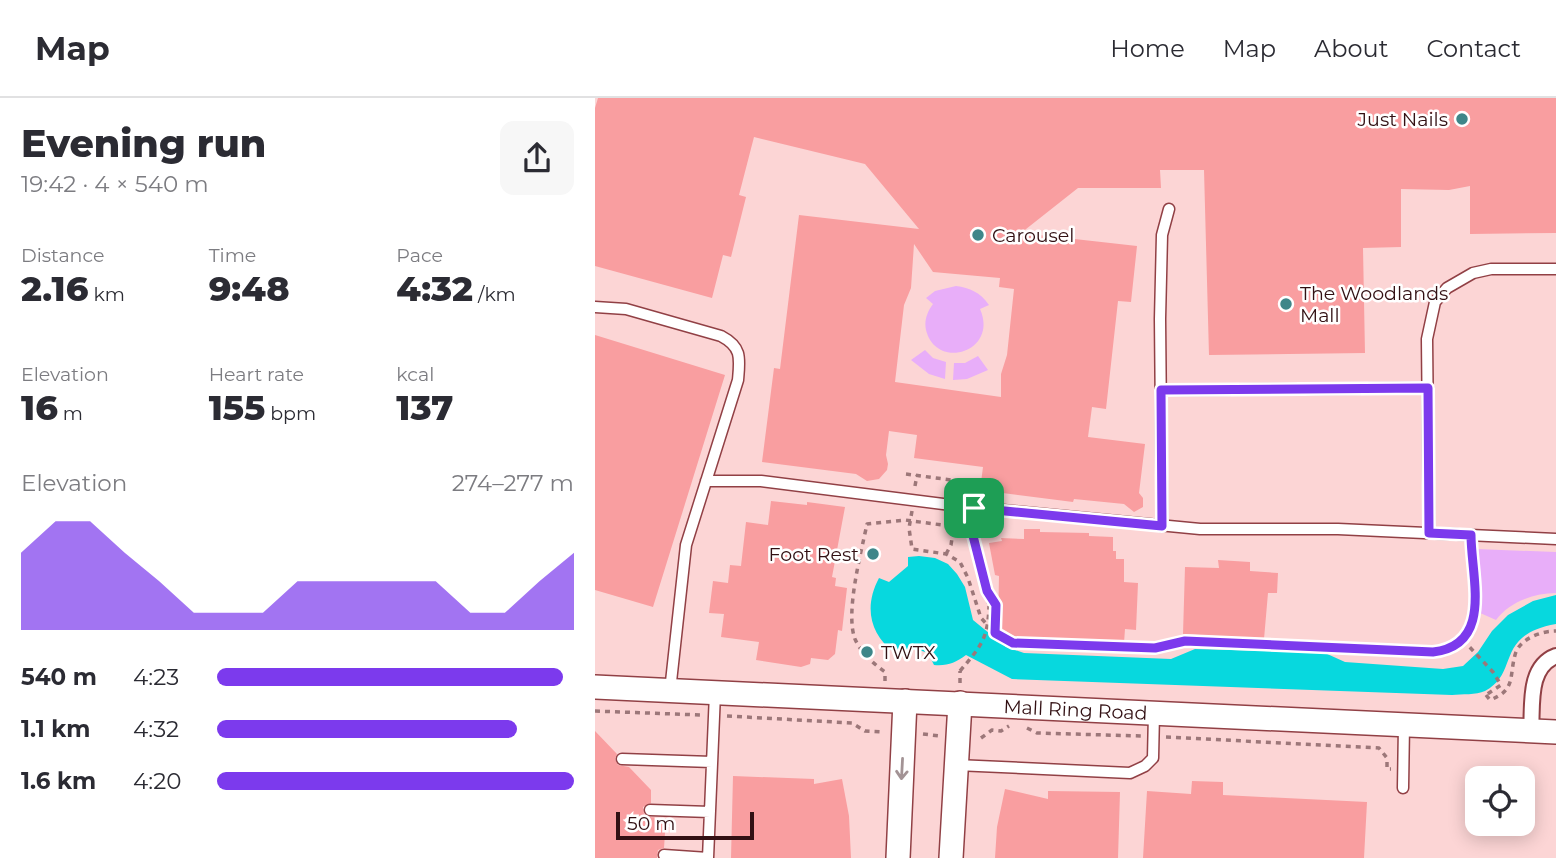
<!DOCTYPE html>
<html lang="en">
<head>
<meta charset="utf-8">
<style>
	:root { --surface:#fff; --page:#f7f7f7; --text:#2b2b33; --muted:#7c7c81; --line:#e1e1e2; --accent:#7c3aed }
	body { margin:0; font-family:Montserrat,sans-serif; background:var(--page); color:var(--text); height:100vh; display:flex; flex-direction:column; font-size:26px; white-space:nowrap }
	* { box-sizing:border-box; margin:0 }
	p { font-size:23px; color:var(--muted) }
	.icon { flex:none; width:38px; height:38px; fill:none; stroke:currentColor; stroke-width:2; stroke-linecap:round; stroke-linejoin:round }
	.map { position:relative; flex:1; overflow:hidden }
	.details { display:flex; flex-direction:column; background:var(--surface); width:595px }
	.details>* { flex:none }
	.tools { position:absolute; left:870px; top:668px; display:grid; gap:14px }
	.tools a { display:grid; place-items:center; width:70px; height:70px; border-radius:14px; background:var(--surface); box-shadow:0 4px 18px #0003; font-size:35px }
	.scale { position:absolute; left:21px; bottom:18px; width:138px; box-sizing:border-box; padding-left:7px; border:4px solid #321013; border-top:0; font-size:19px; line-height:24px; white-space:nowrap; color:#321013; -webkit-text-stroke:5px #fff; paint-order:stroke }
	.pin { position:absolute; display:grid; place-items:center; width:60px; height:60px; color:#fff; margin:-30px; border-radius:14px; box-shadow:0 4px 10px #0006 }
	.round { display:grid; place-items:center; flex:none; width:74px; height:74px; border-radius:14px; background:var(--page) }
	.summary { display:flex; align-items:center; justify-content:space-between; height:119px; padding:0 21px }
	h1 { font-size:38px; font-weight:800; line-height:52px }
	.stats { display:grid; grid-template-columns:repeat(3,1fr); gap:10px; height:119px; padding:7px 21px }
	.stats div { display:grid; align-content:center }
	.stats b { font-size:35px; font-weight:800 }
	.stats small { font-size:19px; font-weight:400 }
	.stats p { font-size:19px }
	.chart { height:196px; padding:14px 21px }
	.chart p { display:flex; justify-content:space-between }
	.chart svg { width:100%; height:126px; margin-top:7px; fill:var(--accent); opacity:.7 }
	ul { padding:0 21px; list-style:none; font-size:23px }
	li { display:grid; grid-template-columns:112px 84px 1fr; align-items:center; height:52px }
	li i { height:18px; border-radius:9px; background:var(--accent) }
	header { display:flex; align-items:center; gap:42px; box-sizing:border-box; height:98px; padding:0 35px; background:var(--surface); border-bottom:2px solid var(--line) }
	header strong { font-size:33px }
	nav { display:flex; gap:38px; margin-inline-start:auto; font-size:24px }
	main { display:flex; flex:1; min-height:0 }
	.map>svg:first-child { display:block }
</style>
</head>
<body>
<header>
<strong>Map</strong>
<nav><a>Home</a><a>Map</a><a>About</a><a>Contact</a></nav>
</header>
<main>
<section class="details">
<div class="summary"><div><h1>Evening run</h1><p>19:42 · 4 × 540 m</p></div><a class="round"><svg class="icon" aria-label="share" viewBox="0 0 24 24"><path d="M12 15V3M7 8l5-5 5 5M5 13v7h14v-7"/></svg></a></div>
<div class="stats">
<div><p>Distance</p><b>2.16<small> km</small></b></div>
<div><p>Time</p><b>9:48</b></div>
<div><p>Pace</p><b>4:32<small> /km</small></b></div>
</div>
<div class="stats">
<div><p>Elevation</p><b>16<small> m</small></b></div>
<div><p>Heart rate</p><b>155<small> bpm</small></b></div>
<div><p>kcal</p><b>137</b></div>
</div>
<div class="chart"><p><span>Elevation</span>274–277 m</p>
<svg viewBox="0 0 160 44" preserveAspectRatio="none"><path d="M0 44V17L10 6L20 6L30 17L40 27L50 38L60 38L70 38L80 27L90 27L100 27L110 27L120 27L130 38L140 38L150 27L160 17V44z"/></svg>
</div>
<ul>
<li><b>540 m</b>4:23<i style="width:97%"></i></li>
<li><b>1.1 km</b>4:32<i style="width:84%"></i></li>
<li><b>1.6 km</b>4:20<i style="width:100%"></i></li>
</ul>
</section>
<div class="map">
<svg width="961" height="760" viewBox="0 0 961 760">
	<rect width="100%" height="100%" fill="#fcd5d5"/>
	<!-- green -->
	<path fill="#e8aef9" d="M 361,188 C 375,190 385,194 394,207 L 385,211 C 404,254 341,273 331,232 C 329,223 332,214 338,206 L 331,200 L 340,193 Z
		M 330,252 L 338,260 L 351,264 L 350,281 L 334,276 L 316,262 Z
		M 383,258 L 393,272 L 372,281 L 358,282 L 359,265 L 370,265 Z
		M 881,451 L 961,454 L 961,495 C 939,495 914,504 901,522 L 883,514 Z"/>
	<!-- water -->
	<path fill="#07d8de" d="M 324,458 L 340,460 L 353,466 L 362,476 L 370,489 L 378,522 L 411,549 L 429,555 L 576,561 L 600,551 L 730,555 L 750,564 L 848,571 L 868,568 L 883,554 L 897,533 L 913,517 L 938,503 L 961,497 L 961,526 C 899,537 925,575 890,593 C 881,597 867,596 857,597 L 417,581 L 371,557 C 360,565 353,568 339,567 L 333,555 L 321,551 L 300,555 C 274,536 269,508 284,480 L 294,484 L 313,468 L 313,459 Z"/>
	<!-- building -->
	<path fill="#f99ea0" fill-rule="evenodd" d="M 3,0 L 961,0 L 961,135 L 875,136 L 875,88 L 854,92 L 806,91 L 806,149 L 768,150 L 770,255 L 614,257 L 609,72 L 565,72 L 566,90 L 483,90 L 426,135 L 542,148 L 536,204 L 523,203 L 511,311 L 497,309 L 493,339 L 550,346 L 544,395 L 548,400 L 548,409 L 539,414 L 529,406 L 479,401 L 478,404 L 385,392 L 388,369 L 319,360 L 322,337 L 294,333 L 291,357 L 293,366 L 292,372 L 284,381 L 272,383 L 261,376 L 167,364 L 179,270 L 185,271 L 204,117 L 324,131 L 270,66 L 159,39 L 144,97 L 151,99 L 136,159 L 128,157 L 117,200 L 0,168 L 0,10 ZM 319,146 L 338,174 L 405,180 L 404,189 L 419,191 L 412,257 L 406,276 L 406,299 L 300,284 L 309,207 L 316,190 Z
		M 0,237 L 130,277 L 58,509 L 0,492 Z
		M 176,403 L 212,407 L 212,404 L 250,409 L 237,479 L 241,480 L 240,488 L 252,490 L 247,533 L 243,532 L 240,556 L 233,562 L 216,560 L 215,566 L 206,569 L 161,562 L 164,544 L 126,539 L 129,516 L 114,515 L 118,483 L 133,485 L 135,467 L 146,468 L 151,424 L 173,427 Z
		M 429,431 L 445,431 L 445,434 L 494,435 L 494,438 L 518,439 L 518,453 L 521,453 L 521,461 L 529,461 L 529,484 L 543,485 L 541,532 L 530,531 L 529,545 L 431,541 L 419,538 L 403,528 L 404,478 L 400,477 L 394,445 L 407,443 L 406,440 L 429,441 Z
		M 623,462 L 655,464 L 655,473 L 683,475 L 682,495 L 673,495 L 669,541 L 588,536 L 590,469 L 624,470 Z
		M 0,633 L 22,656 L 20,661 L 23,667 L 34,669 L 56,692 L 56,705 L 48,709 L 49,716 L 54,719 L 71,720 L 69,750 L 63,752 L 62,760 L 0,760 Z
		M 138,678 L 219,681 L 219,686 L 247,681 L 254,718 L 256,760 L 136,760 Z
		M 597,683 L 628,684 L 628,697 L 772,704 L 769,760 L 548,760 L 552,693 L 596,696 Z
		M 410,691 L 453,701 L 453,693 L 525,694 L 523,760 L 400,760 L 402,729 Z"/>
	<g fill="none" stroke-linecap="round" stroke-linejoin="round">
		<defs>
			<path id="service" d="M 0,209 L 31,211 L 126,238 C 147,249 145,260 143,282 L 91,447 L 75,593
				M 567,292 L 833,290
				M 111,383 L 166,383 L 356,407 L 605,431 L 743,431 L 961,441
				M 567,428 L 565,221 L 567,137 L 574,111
				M 834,435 L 832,241 L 840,204 L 852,190 L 878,175 L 896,171 L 961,171
				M 27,661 L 117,664
				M 361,667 L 535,675 L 550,668 L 558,660 L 559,615
				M 808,690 L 809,627
				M 55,712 L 115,714
				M 69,757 L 113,760
				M 113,760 L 120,595"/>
			<path id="pedestrian" d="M 936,633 C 938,608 932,569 961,558"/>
			<g id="tertiary">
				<path id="s1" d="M 0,589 L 961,634"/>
				<path d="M 303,760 L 310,603"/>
				<path d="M 356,760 L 365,605"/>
			</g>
		</defs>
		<!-- service casing -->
		<use href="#service" stroke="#914045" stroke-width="13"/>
		<!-- pedestrian casing -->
		<use href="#pedestrian" stroke="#914045" stroke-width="18"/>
		<!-- tertiary casing -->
		<use href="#tertiary" stroke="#914045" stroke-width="26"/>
		<!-- path -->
		<path stroke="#9c7779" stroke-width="3.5" stroke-dasharray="5 5" stroke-linecap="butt" d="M 311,376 L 379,385
			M 320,388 L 322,377
			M 363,396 L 364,383
			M 317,413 L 314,430 L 317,451 L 351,456 L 365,464 L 373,480 L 386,520 L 400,535
			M 378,422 L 377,434 L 394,508
			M 351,456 L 356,447 L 360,421
			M 392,493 L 401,507 L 400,535 L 418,545 L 560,550 L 590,543 L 838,553 C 894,548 880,492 876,451
			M 868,542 L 898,574 L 906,587 L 891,597
			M 290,583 L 290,574 C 279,566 266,555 260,541 C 250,515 266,455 272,426 L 310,422 L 377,431
			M 365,585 L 365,573
			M 891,597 L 895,602 C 921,592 914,579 920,557 C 924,541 946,533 961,533
			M 0,613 L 106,617
			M 132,618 L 257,625 L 270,633 L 289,634
			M 432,630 L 442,635 L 546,638
			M 328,636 L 345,638
			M 571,639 L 784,650 L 792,660 L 792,671 L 796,671
			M 386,640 L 397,632 L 406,633 L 414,628"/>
		<!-- service -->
		<use href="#service" stroke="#fff" stroke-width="10"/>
		<!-- pedestrian -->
		<use href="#pedestrian" stroke="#fff" stroke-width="14"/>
		<!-- tertiary -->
		<use href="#tertiary" stroke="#fff" stroke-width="23"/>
		<!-- path-bridge -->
		<path stroke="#9c7779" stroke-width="3.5" stroke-dasharray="5 5" stroke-linecap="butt" d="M 365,573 C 386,548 393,541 394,508"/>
	</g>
	<!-- one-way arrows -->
	<defs><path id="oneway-shaft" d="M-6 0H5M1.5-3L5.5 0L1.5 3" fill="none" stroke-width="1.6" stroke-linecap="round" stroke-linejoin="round" transform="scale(1.75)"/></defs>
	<use stroke="#a39395" href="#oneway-shaft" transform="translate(307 671) rotate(93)"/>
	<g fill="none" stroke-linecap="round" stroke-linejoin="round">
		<defs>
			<path id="route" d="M 833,290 L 834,435 L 876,437 C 876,479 899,547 838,554 L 590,543 L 560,550 L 418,545 L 400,535 L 401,507 L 392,493 L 377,434 L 379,410 L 567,428 L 566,292 Z"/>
		</defs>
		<!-- route casing -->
		<use href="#route" stroke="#fff" stroke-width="14"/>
		<!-- route -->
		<use href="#route" stroke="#7c3aed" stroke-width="9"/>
	</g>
	<!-- markers -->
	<g fill="#3e8689" stroke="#fff" stroke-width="2.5">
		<circle cx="867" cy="21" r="7"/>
		<circle cx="383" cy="137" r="7"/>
		<circle cx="691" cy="206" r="7"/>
		<circle cx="278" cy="456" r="7"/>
		<circle cx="272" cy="554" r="7"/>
	</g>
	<g text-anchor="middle" stroke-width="5" stroke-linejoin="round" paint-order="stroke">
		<!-- poi labels -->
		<g font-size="19" fill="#321013" stroke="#fff" text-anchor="start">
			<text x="853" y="28" text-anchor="end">Just Nails</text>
			<text x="397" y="144">Carousel</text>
			<text x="705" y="202">The Woodlands<tspan x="705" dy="22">Mall</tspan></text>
			<text x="264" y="463" text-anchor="end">Foot Rest</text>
			<text x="286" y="561">TWTX</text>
		</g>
		<!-- street labels -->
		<g font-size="19" fill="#321013" stroke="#fff">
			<text dy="7" stroke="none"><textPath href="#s1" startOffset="481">Mall Ring Road</textPath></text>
		</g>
	</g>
</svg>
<div class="tools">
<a><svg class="icon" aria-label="locate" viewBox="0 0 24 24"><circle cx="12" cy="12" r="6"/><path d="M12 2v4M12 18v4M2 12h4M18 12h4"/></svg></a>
</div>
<div class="scale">50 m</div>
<div class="pin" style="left:379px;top:410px;background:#1e9e55"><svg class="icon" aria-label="arrive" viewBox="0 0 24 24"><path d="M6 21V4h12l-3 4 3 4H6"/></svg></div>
</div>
</main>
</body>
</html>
